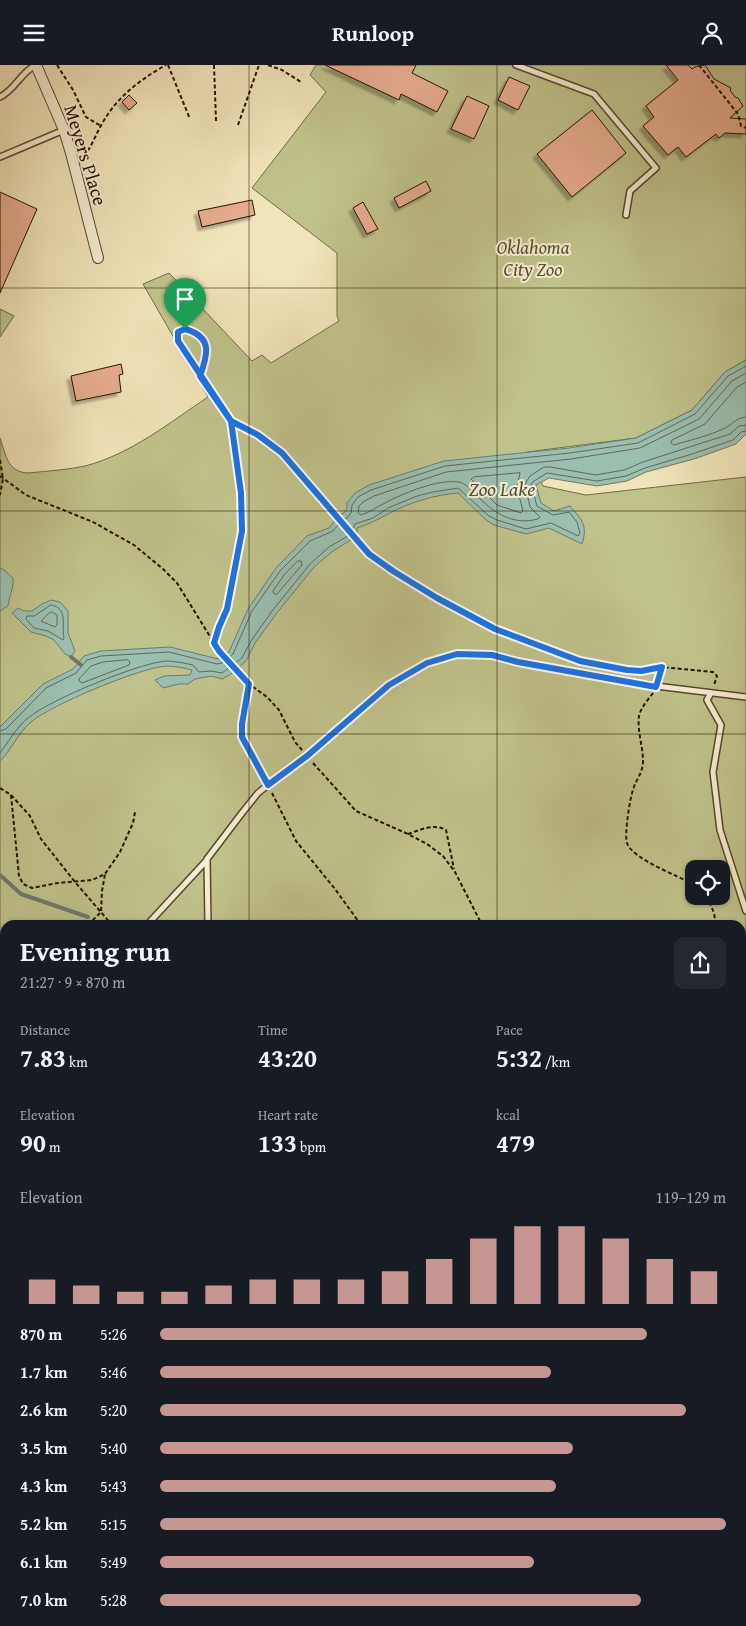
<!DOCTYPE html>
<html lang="en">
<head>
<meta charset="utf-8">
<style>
	:root { --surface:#171b24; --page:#242831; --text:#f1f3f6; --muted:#9ea1a6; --accent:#c59692 }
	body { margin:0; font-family:"Gentium Book Plus",serif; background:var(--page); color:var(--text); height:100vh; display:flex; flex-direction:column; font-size:19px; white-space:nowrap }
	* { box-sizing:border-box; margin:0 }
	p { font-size:16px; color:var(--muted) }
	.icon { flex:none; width:28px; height:28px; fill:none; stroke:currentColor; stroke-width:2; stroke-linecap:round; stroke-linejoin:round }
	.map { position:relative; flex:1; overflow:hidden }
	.sheet { position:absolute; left:0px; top:855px; width:746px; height:706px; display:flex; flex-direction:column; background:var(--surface); border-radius:15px 15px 0 0; box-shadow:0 1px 4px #0004 }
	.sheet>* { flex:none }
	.controls { position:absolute; left:685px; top:795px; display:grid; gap:10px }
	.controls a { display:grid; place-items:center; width:45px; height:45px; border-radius:10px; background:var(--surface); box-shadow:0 1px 4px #0004; font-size:25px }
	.pin { position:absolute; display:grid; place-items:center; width:42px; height:42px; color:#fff; margin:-51px -21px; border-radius:50% 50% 50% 0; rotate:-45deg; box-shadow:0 0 5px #0007 }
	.pin .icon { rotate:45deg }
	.round { display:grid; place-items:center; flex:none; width:52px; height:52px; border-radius:10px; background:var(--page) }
	.overview { display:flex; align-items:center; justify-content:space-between; height:85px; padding:0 20px }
	h1 { font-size:28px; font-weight:700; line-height:38px }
	.metrics { display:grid; grid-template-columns:repeat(3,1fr); gap:8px; height:85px; padding:5px 20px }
	.metrics div { display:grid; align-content:center }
	.metrics b { font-size:25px; font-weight:700 }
	.metrics small { font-size:14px; font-weight:400 }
	.metrics p { font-size:14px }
	.chart { height:140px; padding:10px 20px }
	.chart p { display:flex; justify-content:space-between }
	.chart svg { width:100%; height:90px; margin-top:5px; stroke:var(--accent); stroke-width:6 }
	ul { padding:0 20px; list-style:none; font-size:16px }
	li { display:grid; grid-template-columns:80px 60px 1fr; align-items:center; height:38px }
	li i { height:12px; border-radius:6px; background:var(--accent) }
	header { display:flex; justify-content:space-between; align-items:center; height:65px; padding:0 20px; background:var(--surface); font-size:22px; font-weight:700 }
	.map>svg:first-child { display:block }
</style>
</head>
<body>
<header><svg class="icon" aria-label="menu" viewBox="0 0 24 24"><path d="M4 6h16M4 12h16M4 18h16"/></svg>Runloop<svg class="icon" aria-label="person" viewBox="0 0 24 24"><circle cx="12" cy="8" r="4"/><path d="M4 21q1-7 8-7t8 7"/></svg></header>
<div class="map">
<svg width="746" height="1561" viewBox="0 0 746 1561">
	<defs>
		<filter id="shadow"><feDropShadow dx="-4" dy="4" stdDeviation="1" flood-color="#0004"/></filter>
	</defs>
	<rect width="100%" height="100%" fill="#f1e4ba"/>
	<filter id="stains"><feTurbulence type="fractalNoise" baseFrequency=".004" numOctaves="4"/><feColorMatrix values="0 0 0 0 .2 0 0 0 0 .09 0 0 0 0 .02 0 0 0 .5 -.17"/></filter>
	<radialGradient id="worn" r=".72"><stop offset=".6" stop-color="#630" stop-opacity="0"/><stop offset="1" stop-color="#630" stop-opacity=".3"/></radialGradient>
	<!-- green -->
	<path fill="#c0c28b" stroke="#726a46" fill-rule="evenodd" d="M 316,0 L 746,0 L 746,295 L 725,307 L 692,345 L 636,373 L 527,387 L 543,421 L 586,430 L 746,412 L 746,1513 L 741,1517 L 741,860 L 5,860 L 5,1556 L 690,1556 L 684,1561 L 0,1561 L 0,373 C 6,390 7,407 28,408 C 47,406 67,405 85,401 C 131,389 169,358 208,332 L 143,219 L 169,208 L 252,296 L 262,290 L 271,298 L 339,256 L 337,251 L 337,188 L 252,123 L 326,27 L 310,10 ZM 694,804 L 721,804 L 721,831 L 694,831 Z
		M 0,244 L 14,251 L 0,272 Z
		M 746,1540 L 746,1561 L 718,1561 L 724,1556 L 741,1556 L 741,1543 Z"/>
	<!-- water -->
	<path fill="#9bbfb0" stroke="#6c7a6a" d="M 746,295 L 746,369 L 736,379 L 694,394 L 646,407 L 627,416 L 597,421 L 549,413 L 536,420 L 541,438 L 554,446 L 570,441 C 582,455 588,460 582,479 L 549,463 L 526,469 L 494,460 L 486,455 L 458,428 C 434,430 411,437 390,448 C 379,454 369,459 357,463 L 357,471 L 333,486 L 314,502 L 276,549 L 255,578 L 246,596 L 231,609 L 222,614 L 211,611 L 195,614 L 188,619 L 179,619 L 163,623 L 155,615 L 164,611 L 190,610 L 192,605 C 185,603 174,601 166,601 C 139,603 51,640 31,657 C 18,668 12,684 0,696 L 0,662 L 43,619 L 73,604 L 84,591 L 101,586 L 170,582 L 218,594 L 229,587 L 248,544 L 276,503 L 307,471 L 329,463 L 340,449 L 343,449 L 347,444 L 347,438 L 355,428 L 369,420 L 444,396 L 569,383 L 636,373 L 692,345 L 725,307 Z
		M 0,503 L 4,505 L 13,513 C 14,524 9,531 8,541 L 0,546 Z
		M 51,535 L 60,537 L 68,546 L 68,568 L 75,586 L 71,592 L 65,589 L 54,575 L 46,571 L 31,567 L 12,548 L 18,543 L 24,546 L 32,546 L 42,539 Z"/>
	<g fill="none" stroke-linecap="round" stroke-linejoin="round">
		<!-- shore -->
		<path stroke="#606858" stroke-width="1" d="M 746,308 L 732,316 L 699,354 L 640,383 L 571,394 L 446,407 L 374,431 L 363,437 L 359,441 L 358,448 L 361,450 C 370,447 377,442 385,438 C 404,428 437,414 459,417 C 465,418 470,424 474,428 C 493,447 511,461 538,454 L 540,452 L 530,442 L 525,419 L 530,411 L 544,402 L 550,402 L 596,410 L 624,405 L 643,397 L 730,369 L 739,361 L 746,360
			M 746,317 L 737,322 L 705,359 L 672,375 L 671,378 L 674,380 C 690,375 709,371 725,363 C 733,359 736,353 746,352
			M 520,408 L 517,423 L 523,446 L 521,448 L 497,440 L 471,414 L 474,412 Z
			M 298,496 L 301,496 L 302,500 L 277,529 L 274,529 L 273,526 L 284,510 Z
			M 51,540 C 69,543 61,560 64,573 L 63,575 L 48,566 L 34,563 L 26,554 L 27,551 L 34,551 Z
			M 52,547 L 57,550 L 57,560 L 55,562 L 41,556 L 48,549 Z
			M 128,595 L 130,597 L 129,600 L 82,618 L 79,616 L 79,614 L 91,601 L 103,597 Z
			M 0,666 L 6,664 L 46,623 L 76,608 L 87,595 L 101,591 L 169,587 L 217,599 L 222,598 L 233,589 L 252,546 L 280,506 L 310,476 L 333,466 L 342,455 L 347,453 L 351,448 L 352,440 L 358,432 L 371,425 L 445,401 L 570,388 L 638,378 L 695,349 L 728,311 L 746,301
			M 0,688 C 9,676 16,663 28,653 C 49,635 139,598 166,596 C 174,596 184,598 193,600 L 199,607 L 211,606 L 222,608 L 242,593 L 251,576 L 272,546 L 310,499 L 329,482 L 351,469 L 355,459 L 373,453 L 388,443 L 417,431 L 433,427 L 458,423 L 489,451 L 497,455 L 526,464 L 551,458 L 578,471 L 580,468 L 577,457 L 569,447 L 553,450 L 537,441 L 531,419 L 534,416 L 547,408 L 597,416 L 626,411 L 645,403 L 692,389 L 733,375 L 741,367 L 746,366"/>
		<!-- stream -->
		<path stroke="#6c7a6a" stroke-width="4" d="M 71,592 L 81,600
			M 0,810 L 21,829 L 88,852"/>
	</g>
	<!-- building -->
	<path fill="#e6ac8f" stroke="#251200" filter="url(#shadow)" d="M 325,0 L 416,0 L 412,8 L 448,26 L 437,47 L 401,29 L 399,35 Z
		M 666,0 L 688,0 L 692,4 L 695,2 L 705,0 L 714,14 L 731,23 L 730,25 L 735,32 L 738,33 L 743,41 L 730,53 L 746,54 L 746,69 L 725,68 L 719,73 L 716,69 L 686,92 L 678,82 L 668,90 L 643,61 L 654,52 L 646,41 L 678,15 Z
		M 509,12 L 530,21 L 518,45 L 498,35 Z
		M 129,30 L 137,38 L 129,45 L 122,37 Z
		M 467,31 L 489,41 L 474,74 L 451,64 Z
		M 592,45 L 626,88 L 572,132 L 537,89 Z
		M 426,116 L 431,126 L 399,143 L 394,133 Z
		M 0,127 L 37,144 L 0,228 Z
		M 252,135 L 255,150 L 202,162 L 198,146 Z
		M 363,137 L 378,164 L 367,169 L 353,143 Z
		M 121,299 L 123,309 L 119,310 L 121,327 L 76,336 L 71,311 Z"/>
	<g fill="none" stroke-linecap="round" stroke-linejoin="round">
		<defs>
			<path id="service" d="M 516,0 L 594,29 L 656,103 L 630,126 L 626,150
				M 0,32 C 15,25 21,7 36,0
				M 0,92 L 64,65
				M 711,628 L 707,635 L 721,660 L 713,707 L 720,765 L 746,846
				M 147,860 L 207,795
				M 208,860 L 207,794 L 242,748 L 258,728 L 268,720 L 307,691 L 389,620 L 427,598 L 457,589 L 492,590 L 518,597 L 656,621 L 746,632"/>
			<path id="minor" d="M 36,0 L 64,65 L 71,88 L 98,193"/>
			<path id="tertiary" d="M 741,1530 L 746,1526
				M 700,1561 L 706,1556"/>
		</defs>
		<!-- service casing -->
		<use href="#service" stroke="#58462e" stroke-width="8"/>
		<!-- minor casing -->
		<use href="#minor" stroke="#58462e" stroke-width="12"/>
		<!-- tertiary casing -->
		<use href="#tertiary" stroke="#58462e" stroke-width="15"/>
		<!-- path -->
		<path stroke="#251200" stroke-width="2" stroke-dasharray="4 2.5" stroke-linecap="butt" d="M 57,0 L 73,25 L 86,52 L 101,61
			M 168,0 L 190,54
			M 214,0 L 216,56
			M 268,0 L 282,5 L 301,17
			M 699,0 L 738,49 L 741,61 L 746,63
			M 238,60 L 259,0
			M 83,90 L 87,87 C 93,78 97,67 103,57 C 118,31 141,14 166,0
			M 200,311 C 208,289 213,272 185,264 L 178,267 L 178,276 L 213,331 L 231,356 L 258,370 L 282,388 L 369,489 L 393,506 L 437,533 L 495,564 L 580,596 L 627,605 L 641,606 L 662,602 L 713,607 L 717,611 L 714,620
			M 0,395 L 3,414 L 0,430
			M 0,411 L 26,430 L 93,457 L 134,480 L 163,504 L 177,518 L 219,586 L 249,619 L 267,632 L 279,645 L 295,677 L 302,685
			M 214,578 L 219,562 L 227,544 L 242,465 L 241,428 L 231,356
			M 659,612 L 662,602
			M 249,619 L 242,659 L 242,672 L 264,713
			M 653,628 C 648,635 641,642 639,651 C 637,665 643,682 643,696 C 643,708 636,714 633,725 C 630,732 624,771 627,778 C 633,795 678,810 694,820
			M 313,698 L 356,746 L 408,769 L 427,779 L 443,791 L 455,807 L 482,860
			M 0,723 L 11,730 L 30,751 L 41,774 L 75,817 L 112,860
			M 272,728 L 296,776 L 335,824 L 361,860
			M 11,730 L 19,811 L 23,819 L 32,823 L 58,818 L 92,815 L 105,809 L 120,787 L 133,758 L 135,747
			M 408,769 C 420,765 434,758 446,765 L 454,804
			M 707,831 L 714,848 L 716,860
			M 88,860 L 101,847 L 102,826 L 105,809
			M 741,922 L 743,931 L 741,950
			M 0,933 L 5,923
			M 741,963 L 746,980
			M 741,1501 L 746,1497
			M 0,1533 L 5,1512
			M 220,1561 L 224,1556
			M 427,1561 L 427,1556
			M 488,1561 L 491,1556
			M 675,1561 L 681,1556"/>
		<!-- service -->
		<use href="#service" stroke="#f6edd2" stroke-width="5"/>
		<!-- minor -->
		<use href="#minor" stroke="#f6edd2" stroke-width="10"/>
		<!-- tertiary -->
		<use href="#tertiary" stroke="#f6edd2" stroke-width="12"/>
	</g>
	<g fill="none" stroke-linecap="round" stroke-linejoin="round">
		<defs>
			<path id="route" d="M 185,264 L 178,267 L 178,276 L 231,356 L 241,428 L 242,466 L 227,544 L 219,562 L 214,578 L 219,586 L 249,619 L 242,659 L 242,672 L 268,720 L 307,691 L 389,620 L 427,598 L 457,589 L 492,590 L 518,597 L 656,622 L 662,602 L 641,606 L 627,605 L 580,596 L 495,564 L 437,533 L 393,506 L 369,489 L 282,388 L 258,370 L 231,356 L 200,311 C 208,289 213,272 185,264"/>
		</defs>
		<!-- route casing -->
		<use href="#route" stroke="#fff" stroke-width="10"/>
		<!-- route -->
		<use href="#route" stroke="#1a73e8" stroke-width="6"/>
	</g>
	<!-- grid -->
	<path fill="none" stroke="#251200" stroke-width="1" stroke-opacity="0.55" d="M 249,0 L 249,860M 497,0 L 497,860M 0,223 L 746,223M 0,446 L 746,446M 0,669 L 746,669M 0,892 L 5,892M 741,892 L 746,892M 0,1115 L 5,1115M 741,1115 L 746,1115M 0,1338 L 5,1338M 741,1338 L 746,1338M 249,1556 L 249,1561M 497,1556 L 497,1561"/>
	<g text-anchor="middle" stroke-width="4" stroke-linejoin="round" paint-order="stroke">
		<!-- street labels -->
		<g font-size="19" fill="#251200" stroke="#f6edd2">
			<text transform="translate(86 90) rotate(73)" y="7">Meyers Place</text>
		</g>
		<!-- park labels -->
		<g font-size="19" font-style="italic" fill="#5b5031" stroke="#f6edd2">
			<text x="533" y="189">Oklahoma<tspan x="533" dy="22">City Zoo</tspan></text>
		</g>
		<!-- water labels -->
		<g font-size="20" font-style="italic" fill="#4e4f3e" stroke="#f6edd2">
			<text x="502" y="431">Zoo Lake</text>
		</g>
	</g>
	<rect width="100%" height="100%" filter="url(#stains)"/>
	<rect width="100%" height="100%" fill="url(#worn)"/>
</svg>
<div class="controls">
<a><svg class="icon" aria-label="locate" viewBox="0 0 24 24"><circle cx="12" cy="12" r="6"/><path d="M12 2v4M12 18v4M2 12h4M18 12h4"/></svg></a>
</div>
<div class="pin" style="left:185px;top:264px;background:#1e9e55"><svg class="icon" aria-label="arrive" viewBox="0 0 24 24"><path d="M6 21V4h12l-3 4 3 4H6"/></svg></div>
<section class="sheet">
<div class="overview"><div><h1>Evening run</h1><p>21:27 · 9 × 870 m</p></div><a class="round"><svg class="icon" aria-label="share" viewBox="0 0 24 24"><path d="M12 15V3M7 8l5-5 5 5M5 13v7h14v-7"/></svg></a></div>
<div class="metrics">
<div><p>Distance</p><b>7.83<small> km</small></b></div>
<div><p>Time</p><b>43:20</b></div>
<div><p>Pace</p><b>5:32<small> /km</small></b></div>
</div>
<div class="metrics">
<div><p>Elevation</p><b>90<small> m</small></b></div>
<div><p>Heart rate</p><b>133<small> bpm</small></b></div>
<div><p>kcal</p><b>479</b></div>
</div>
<div class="chart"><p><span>Elevation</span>119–129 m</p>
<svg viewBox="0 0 160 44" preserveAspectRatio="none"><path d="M5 44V32M15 44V35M25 44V38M35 44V38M45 44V35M55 44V32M65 44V32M75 44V32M85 44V28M95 44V22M105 44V12M115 44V6M125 44V6M135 44V12M145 44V22M155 44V28"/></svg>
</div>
<ul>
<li><b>870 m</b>5:26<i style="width:86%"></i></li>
<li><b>1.7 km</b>5:46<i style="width:69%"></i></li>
<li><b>2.6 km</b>5:20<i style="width:93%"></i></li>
<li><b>3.5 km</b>5:40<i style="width:73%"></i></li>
<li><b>4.3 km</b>5:43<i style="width:70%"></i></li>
<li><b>5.2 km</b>5:15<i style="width:100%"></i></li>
<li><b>6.1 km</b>5:49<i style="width:66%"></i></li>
<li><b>7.0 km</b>5:28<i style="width:85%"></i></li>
</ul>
</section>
</div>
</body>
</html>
